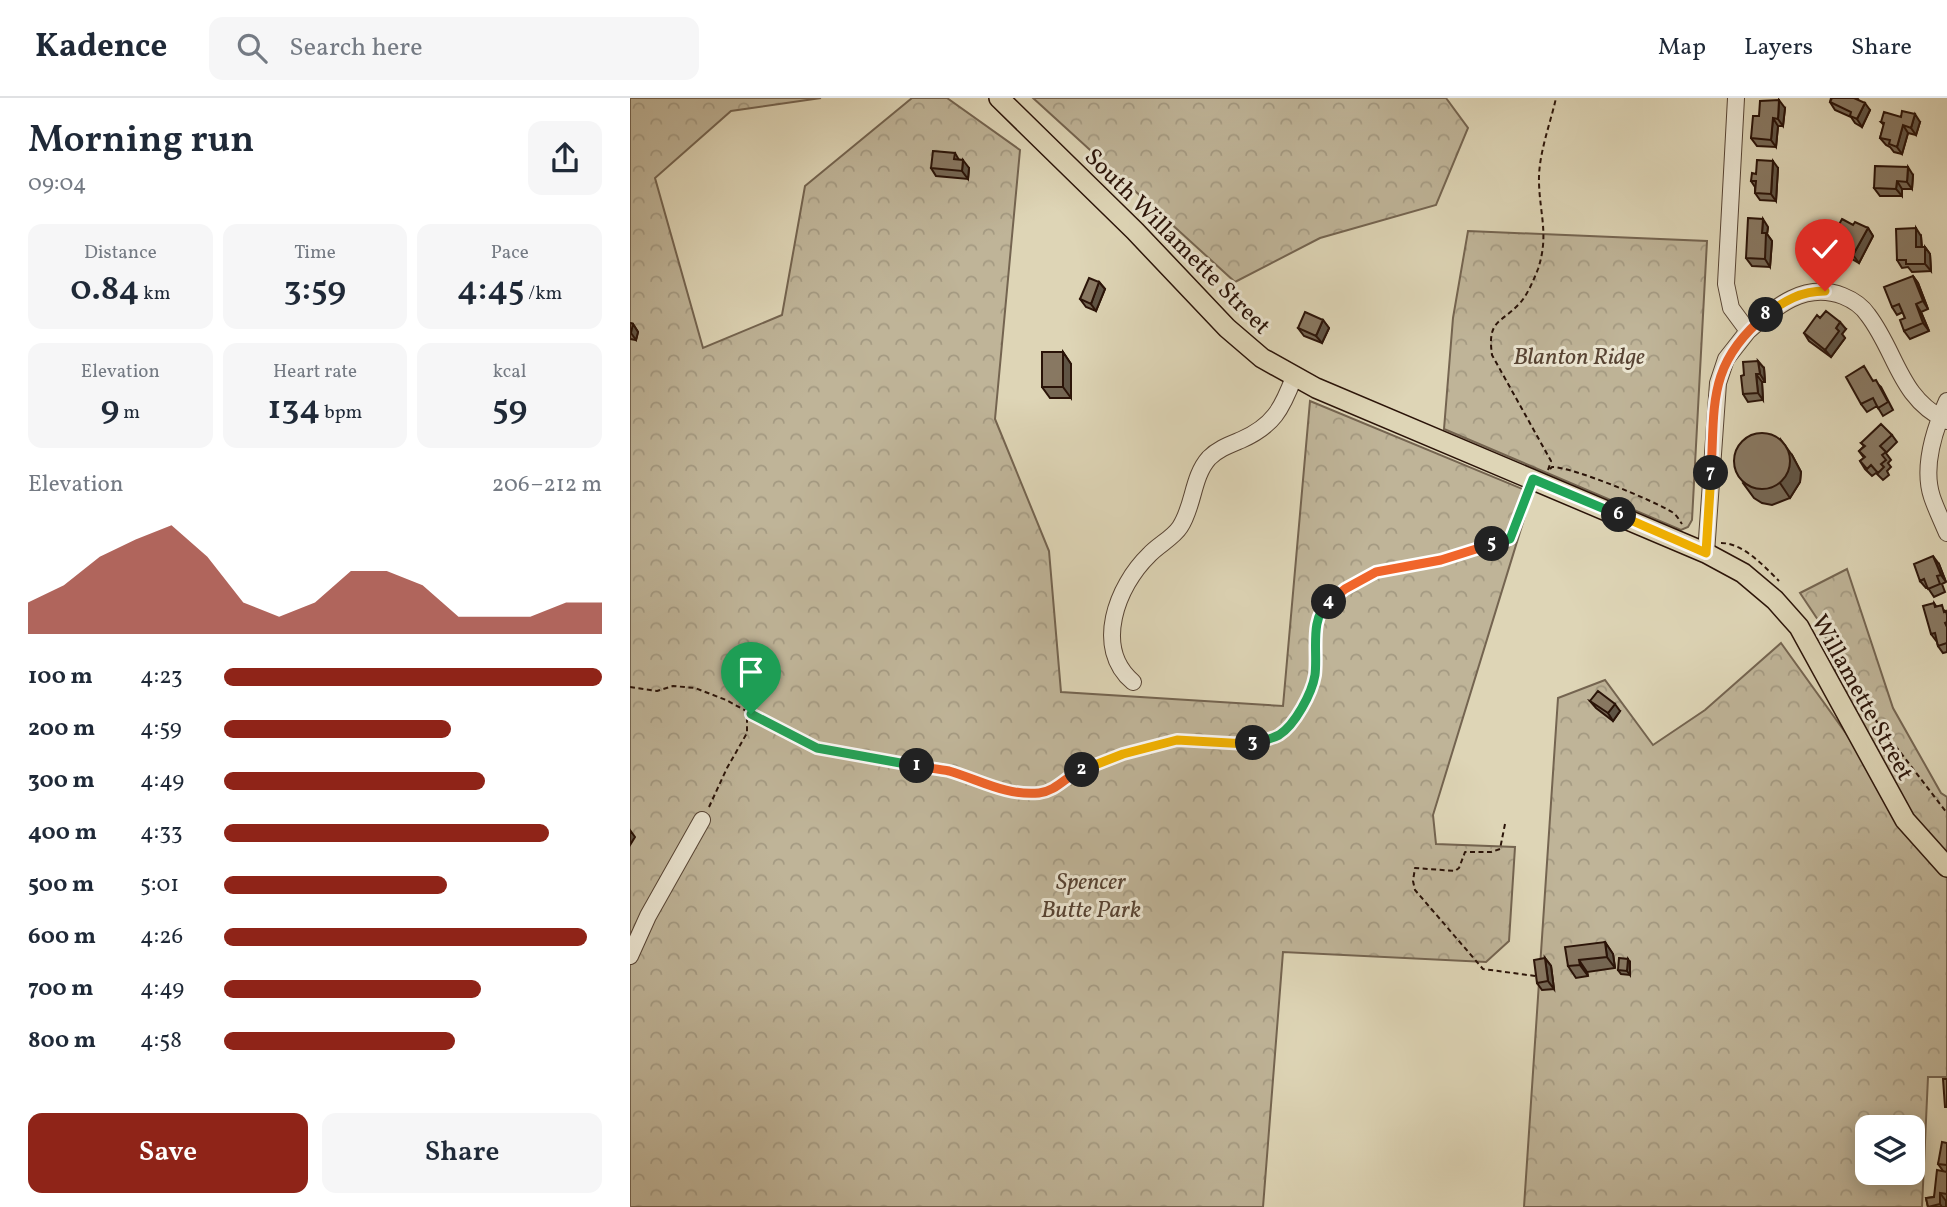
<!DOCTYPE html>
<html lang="en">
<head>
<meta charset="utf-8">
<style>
	:root { --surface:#fff; --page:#f6f6f7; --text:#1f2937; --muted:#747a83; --line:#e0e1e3; --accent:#8f2418 }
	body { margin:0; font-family:Vollkorn,serif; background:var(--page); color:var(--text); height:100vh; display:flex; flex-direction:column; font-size:26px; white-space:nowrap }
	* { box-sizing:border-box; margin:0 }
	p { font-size:23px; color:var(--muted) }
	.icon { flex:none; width:38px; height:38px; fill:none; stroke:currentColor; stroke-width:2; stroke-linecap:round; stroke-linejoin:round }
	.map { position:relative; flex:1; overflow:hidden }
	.sheet { display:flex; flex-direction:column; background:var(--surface); width:630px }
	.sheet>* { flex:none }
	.controls { position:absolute; left:1225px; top:1017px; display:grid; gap:14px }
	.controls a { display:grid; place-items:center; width:70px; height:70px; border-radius:14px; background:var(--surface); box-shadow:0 4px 18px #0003; font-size:35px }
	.pin { position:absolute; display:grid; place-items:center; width:60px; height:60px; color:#fff; margin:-72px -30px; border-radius:50% 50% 50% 0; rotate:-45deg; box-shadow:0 0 7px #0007 }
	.pin .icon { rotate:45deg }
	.km { position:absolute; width:35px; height:35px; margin:-18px; border-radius:50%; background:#222; color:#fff; font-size:19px; line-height:35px; text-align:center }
	.round { display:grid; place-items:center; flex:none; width:74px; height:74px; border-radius:14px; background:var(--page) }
	.head { display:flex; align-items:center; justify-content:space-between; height:119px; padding:0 28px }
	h1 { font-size:38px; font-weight:600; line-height:52px }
	.figures { display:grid; grid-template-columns:repeat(3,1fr); gap:10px; height:119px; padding:7px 28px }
	.figures div { display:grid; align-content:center; border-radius:14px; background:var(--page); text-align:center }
	.figures b { font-size:35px; font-weight:600 }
	.figures small { font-size:19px; font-weight:400 }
	.figures p { font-size:19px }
	.chart { height:196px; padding:14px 28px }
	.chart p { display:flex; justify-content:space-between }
	.chart svg { width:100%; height:126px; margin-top:7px; fill:var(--accent); opacity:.7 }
	.action { display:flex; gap:14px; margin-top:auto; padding:14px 28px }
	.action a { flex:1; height:80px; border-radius:14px; background:var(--accent); color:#fff; font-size:28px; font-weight:600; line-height:80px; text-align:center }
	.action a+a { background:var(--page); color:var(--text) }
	ul { padding:0 28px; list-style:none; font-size:23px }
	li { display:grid; grid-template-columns:112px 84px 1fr; align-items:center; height:52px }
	li i { height:18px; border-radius:9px; background:var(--accent) }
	header { display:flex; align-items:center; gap:42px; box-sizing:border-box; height:98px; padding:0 35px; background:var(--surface); border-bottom:2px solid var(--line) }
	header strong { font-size:33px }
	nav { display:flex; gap:38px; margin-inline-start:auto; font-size:24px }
	.search { width:490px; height:63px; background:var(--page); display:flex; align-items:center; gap:18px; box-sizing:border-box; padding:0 24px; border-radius:14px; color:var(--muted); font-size:26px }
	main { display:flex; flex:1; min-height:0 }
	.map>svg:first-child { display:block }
</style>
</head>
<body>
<header>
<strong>Kadence</strong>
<div class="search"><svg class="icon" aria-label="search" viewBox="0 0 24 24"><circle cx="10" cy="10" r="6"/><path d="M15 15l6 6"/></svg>Search here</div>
<nav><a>Map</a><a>Layers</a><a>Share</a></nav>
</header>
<main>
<section class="sheet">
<div class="head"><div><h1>Morning run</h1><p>09:04</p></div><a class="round"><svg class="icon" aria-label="share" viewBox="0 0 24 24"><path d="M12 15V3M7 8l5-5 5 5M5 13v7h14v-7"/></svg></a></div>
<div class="figures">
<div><p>Distance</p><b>0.84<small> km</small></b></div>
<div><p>Time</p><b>3:59</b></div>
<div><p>Pace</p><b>4:45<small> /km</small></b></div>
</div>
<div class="figures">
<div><p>Elevation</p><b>9<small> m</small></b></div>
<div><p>Heart rate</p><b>134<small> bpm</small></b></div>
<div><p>kcal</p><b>59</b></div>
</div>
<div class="chart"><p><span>Elevation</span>206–212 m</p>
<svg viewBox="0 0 160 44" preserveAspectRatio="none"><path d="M0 44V33L10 27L20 17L30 11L40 6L50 17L60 33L70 38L80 33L90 22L100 22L110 27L120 38L130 38L140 38L150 33L160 33V44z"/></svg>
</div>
<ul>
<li><b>100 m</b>4:23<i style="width:100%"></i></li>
<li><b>200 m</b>4:59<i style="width:60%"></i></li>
<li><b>300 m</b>4:49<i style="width:69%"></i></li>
<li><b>400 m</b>4:33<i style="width:86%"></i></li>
<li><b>500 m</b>5:01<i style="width:59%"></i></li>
<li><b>600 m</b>4:26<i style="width:96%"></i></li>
<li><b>700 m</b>4:49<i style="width:68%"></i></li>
<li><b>800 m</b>4:58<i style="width:61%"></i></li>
</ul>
<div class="action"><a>Save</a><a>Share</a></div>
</section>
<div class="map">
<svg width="1317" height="1109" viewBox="0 0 1317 1109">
	<defs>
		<pattern id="forest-crowns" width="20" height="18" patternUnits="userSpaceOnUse" patternTransform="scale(1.75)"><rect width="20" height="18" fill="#bfb498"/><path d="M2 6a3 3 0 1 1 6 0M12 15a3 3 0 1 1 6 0" fill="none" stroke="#a49a82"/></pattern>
	</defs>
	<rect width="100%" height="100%" fill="#ded5b6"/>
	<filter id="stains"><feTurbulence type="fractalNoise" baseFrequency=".00286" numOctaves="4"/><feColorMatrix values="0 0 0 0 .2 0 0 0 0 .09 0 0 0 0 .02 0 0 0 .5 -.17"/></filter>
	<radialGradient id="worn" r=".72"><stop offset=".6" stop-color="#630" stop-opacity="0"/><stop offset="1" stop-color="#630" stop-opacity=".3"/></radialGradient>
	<!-- forest -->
	<path fill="url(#forest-crowns)" stroke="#746450" stroke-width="2" fill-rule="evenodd" d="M 0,0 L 191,0 L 101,13 L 25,80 L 73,250 L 152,217 L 175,88 L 282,0 L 317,0 L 390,52 L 365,321 L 419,453 L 431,594 L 653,608 L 680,303 L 902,395 L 803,717 L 806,746 L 885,749 L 879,843 L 856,864 L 653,854 L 633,1109 L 0,1109 Z
		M 403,0 L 816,0 L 838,30 L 806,107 L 690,140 L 605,184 Z
		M 838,133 L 1077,143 L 1062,422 L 1058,429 L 1051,432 L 814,331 L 823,220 Z
		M 1217,471 L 1263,610 L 1311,695 L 1317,699 L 1317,758 L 1303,746 L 1274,705 L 1209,584 L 1192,528 L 1170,495 Z
		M 1151,545 L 1256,691 L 1317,768 L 1317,979 L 1298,979 L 1292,1109 L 894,1109 L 928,600 L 975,582 L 1023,647 L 1075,612 ZM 1237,1029 L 1283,1029 L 1283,1074 L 1237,1074 Z"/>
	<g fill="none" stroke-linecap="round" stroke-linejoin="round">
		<defs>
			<path id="minor" d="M 1118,233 C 1145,209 1175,183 1213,198 C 1223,202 1232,208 1238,217 C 1267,255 1269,300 1317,323
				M 1317,303 C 1305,330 1292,369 1302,399 C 1306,411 1312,423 1317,435
				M 1076,455 L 1088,285 L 1096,261 L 1118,233 L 1101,210 L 1096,186 L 1106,0
				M 503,584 C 463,550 487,488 519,457 C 528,447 543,440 550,429 C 564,408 562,379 579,360 C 588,351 599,347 611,342 C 643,328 652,311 664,279
				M 0,858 L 18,818 L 72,722"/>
			<path id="major" d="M 369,0 L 505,133 L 597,230 L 632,260 L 686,290 L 1076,455 L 1113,475 L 1145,502 L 1169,529 L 1275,722 L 1317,769"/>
		</defs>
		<!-- minor casing -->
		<use href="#minor" stroke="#574434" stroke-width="18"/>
		<!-- major casing -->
		<use href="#major" stroke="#2a1308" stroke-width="22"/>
		<!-- path -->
		<path stroke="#2a1308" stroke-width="2" stroke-dasharray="5 3.5" stroke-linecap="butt" d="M 920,371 L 922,369 C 943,369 1022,402 1042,414 C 1047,417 1049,422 1052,426
			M 918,372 L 921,363 L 862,257 C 857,221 871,226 890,205 C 898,196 904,181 908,171 C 919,138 910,117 909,85 C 908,57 920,27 926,0
			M 1091,445 C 1113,445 1134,468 1149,483
			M 0,589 L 27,593 L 43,588 L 65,590 L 96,602 L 187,651 L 250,663 L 317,673 L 366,691 L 411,695 L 427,689 L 444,675 L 493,656 L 547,642 L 617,646 L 649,637 L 671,611 L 681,590 L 685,577 L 685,542 L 688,523 L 693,509 L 703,500 L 746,474 L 811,462 L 880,441 L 898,395
			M 1224,594 L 1317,715
			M 79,709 L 97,670 L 117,635 L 117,615
			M 875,726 L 870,751 L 861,754 L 835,754 L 829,770 L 825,773 L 785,770 L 783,783 L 785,792 L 853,871 L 905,878"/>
		<!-- minor -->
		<use href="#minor" stroke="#eae4d0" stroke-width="16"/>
		<!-- major -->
		<use href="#major" stroke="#ded5b6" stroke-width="19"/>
	</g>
	<!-- wall -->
	<path fill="#756754" stroke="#2a1308" stroke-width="2" d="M 1201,0 L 1228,0 L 1227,1 L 1240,12 L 1232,29 L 1225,25 L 1221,19 L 1205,12 L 1200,4 Z
		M 1155,10 L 1153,28 L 1148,28 L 1146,49 L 1127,48 L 1121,40 L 1129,18 Z
		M 1251,24 L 1290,24 L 1286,37 L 1278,35 L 1272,56 L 1264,54 L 1260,49 L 1256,47 L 1250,40 L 1254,27 Z
		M 325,55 L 329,62 L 339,70 L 338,81 L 306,78 L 301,70 Z
		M 1148,70 L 1146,103 L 1130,102 L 1125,95 L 1125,89 L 1121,83 L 1126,76 Z
		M 1283,77 L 1282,91 L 1272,91 L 1272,98 L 1250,98 L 1244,90 Z
		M 1223,127 L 1238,130 L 1243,138 L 1229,165 L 1215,157 L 1209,150 L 1210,148 L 1207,147 L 1202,139 Z
		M 1138,129 L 1137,136 L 1142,143 L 1140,169 L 1122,168 L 1116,160 Z
		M 1291,138 L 1292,149 L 1295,149 L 1300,156 L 1301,173 L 1282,174 L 1278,169 L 1272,170 L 1267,162 Z
		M 1283,178 L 1288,185 L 1298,211 L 1291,214 L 1299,233 L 1280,241 L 1274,233 L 1275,220 L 1273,214 L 1267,217 L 1262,209 Z
		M 469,184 L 475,191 L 466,213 L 456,209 L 450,201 Z
		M 1190,220 L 1216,231 L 1212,236 L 1215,240 L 1201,259 L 1179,243 L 1174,235 Z
		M 693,222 L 699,230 L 692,245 L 674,238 L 668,230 Z
		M 0,225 L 3,226 L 8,234 L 6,242 L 0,241 Z
		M 433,254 L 441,266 L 441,300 L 420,300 L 412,289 Z
		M 1134,270 L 1135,284 L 1132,284 L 1133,302 L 1118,304 L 1113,296 L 1114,277 Z
		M 1244,283 L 1251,289 L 1263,312 L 1253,318 L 1247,308 L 1237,314 L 1231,306 Z
		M 1262,337 L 1267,344 L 1256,355 L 1261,362 L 1258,365 L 1261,369 L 1257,373 L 1259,377 L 1253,382 L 1246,375 L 1242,378 L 1235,371 L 1230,363 L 1234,360 L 1229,353 L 1234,348 L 1231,345 Z
		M 1162,357 L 1171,374 L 1170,384 L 1160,400 L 1142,407 L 1132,405 L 1124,400 L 1113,385 Z
		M 1309,466 L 1316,484 L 1312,486 L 1315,494 L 1304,499 L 1298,490 L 1296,490 L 1290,483 Z
		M 1304,505 L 1306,508 L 1317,514 L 1317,554 L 1313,555 L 1308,548 L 1307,544 L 1301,536 Z
		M 960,603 L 990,613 L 983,623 L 966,610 Z
		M 975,844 L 983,856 L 985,870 L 957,874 L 958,878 L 946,880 L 938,868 Z
		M 915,860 L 921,868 L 924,891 L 912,892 L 907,885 Z
		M 1000,864 L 1000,877 L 991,876 L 988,872 Z
		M 1317,1045 L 1317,1103 L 1316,1103 L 1316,1109 L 1298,1109 L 1296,1100 L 1304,1099 L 1313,1073 L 1308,1066 Z"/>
	<!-- shaded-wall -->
	<path fill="#5f5445" stroke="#2a1308" stroke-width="2" d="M 1149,2 L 1155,10 L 1153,28 L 1148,21 Z
		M 1235,5 L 1240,12 L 1232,29 L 1227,21 Z
		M 1285,16 L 1290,24 L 1286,37 L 1281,30 Z
		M 1143,20 L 1148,28 L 1146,49 L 1141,42 Z
		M 1273,27 L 1278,35 L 1272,56 L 1267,49 Z
		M 333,62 L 339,70 L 338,81 L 332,73 Z
		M 1143,63 L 1148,70 L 1146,103 L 1141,96 Z
		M 1278,69 L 1283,77 L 1282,91 L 1277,84 Z
		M 1267,83 L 1272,91 L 1272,98 L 1266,91 Z
		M 1133,121 L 1138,129 L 1137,136 L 1142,143 L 1140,169 L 1135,161 L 1132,135 Z
		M 1238,130 L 1243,138 L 1229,165 L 1223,157 Z
		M 1286,130 L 1291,138 L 1292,157 L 1286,149 Z
		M 1295,149 L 1300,156 L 1301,173 L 1295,166 Z
		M 1283,178 L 1288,185 L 1298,211 L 1293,203 Z
		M 469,184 L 475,191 L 466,213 L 461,206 Z
		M 1286,206 L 1291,214 L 1299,233 L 1293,225 Z
		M 693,222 L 699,230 L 692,245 L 686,238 Z
		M 1210,224 L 1216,231 L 1212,236 L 1215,240 L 1201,259 L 1195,252 L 1206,230 Z
		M 0,225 L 2,228 L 3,226 L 8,234 L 6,242 L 1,235 Z
		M 433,254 L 441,266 L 441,300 L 433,289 Z
		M 1128,263 L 1134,270 L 1135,284 L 1130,276 Z
		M 1126,276 L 1132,284 L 1133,302 L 1128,295 Z
		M 1151,342 L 1162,357 L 1171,374 L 1170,384 L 1160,400 L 1150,385 Z
		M 1303,458 L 1309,466 L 1316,484 L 1311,477 Z
		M 985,606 L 990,613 L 983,623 L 978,615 Z
		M 0,732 L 5,739 L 0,747 Z
		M 975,844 L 983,856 L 985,870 L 977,859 Z
		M 915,860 L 921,868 L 924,891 L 918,883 Z
		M 998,861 L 1000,864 L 1000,877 L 997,873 Z
		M 949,862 L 957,874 L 958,878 L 950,867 Z
		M 1310,1095 L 1316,1103 L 1316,1109 L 1312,1109 L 1310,1106 Z"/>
	<!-- building -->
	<path fill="#887862" stroke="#2a1308" stroke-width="2" d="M 1202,0 L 1224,0 L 1235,5 L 1227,21 L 1220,18 L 1221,14 L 1200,4 Z
		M 1149,2 L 1148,21 L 1143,20 L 1141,42 L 1121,40 L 1123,18 L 1129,18 L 1130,3 Z
		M 1272,13 L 1285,16 L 1281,30 L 1273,27 L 1267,49 L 1259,46 L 1260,42 L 1250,40 L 1254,25 L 1251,24 L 1254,14 L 1271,19 Z
		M 303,53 L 325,55 L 324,61 L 333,62 L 332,73 L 301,70 Z
		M 1127,62 L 1143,63 L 1141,96 L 1125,95 L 1126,83 L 1121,83 L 1122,75 L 1126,76 Z
		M 1245,68 L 1278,69 L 1277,84 L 1267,83 L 1266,91 L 1244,90 Z
		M 1118,120 L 1133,121 L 1132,135 L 1136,135 L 1135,161 L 1116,160 Z
		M 1212,121 L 1223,127 L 1225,124 L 1238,130 L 1223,157 L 1209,150 L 1212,144 L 1202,139 Z
		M 1286,130 L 1286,149 L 1295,149 L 1295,166 L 1276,166 L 1276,162 L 1267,162 L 1266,131 Z
		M 1283,178 L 1293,203 L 1286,206 L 1293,225 L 1274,233 L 1270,222 L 1275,220 L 1269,206 L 1262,209 L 1254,189 Z
		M 459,180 L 469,184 L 461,206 L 450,201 Z
		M 1196,213 L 1210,224 L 1206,230 L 1209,233 L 1195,252 L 1174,235 L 1187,217 L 1190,220 Z
		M 675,214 L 693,222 L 686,238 L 668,230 Z
		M 0,225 L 3,226 L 1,235 L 0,235 Z
		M 412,254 L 433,254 L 433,289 L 412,289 Z
		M 1128,263 L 1130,276 L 1126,276 L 1128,295 L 1113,296 L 1111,278 L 1114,277 L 1113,264 Z
		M 1234,268 L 1243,283 L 1246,282 L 1258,304 L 1248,310 L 1243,300 L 1231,306 L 1216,279 Z
		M 1251,326 L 1262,337 L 1250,348 L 1256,354 L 1252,357 L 1256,362 L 1251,366 L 1254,369 L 1248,375 L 1241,367 L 1237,371 L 1230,363 L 1235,359 L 1229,353 L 1235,348 L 1231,345 Z
		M1104 363a28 28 0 1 1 56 0a28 28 0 1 1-56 0Z
		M 1303,458 L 1311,477 L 1307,478 L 1310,486 L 1298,491 L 1294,481 L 1290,483 L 1284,466 Z
		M 1304,505 L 1305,509 L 1312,507 L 1314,514 L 1316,513 L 1317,517 L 1317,524 L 1315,525 L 1317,529 L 1317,545 L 1308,548 L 1305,535 L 1301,536 L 1293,508 Z
		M 968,593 L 985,606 L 978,615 L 960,603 Z
		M 975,844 L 977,859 L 949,862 L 950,867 L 938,868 L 935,849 Z
		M 915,860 L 918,883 L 907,885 L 904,862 Z
		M 989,860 L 998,861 L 997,873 L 988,872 Z
		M 1313,981 L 1317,981 L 1317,1009 L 1315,1009 Z
		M 1312,1044 L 1317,1045 L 1317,1067 L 1308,1066 Z
		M 1307,1072 L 1317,1074 L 1317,1096 L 1310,1095 L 1310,1106 L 1298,1109 L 1296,1100 L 1304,1099 Z"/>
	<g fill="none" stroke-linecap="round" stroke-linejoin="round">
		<defs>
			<path id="split-1" d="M 121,616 L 187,650 L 287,668"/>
			<path id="split-2" d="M 287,668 C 298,670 309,671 319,673 C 350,682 376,698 409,695 C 427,693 437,677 452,672"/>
			<path id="split-3" d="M 452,672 L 493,656 L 547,642 L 617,646 L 623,645"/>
			<path id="split-4" d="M 623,645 C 631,643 642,641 649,637 C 665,627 682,595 685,577 C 688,554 679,520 699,504"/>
			<path id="split-5" d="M 699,504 L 715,491 L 746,474 L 811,462 L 862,446"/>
			<path id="split-6" d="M 862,446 L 880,441 L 903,381 L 989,417"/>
			<path id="split-7" d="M 989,417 L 1076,455 L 1081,375"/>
			<path id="split-8" d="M 1081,375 C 1085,306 1077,266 1136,217"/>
			<path id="split-9" d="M 1136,217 C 1154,203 1171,193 1195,193"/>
		</defs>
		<!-- split-1 casing -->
		<use href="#split-1" stroke="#fff" stroke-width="14"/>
		<!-- split-2 casing -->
		<use href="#split-2" stroke="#fff" stroke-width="14"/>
		<!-- split-3 casing -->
		<use href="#split-3" stroke="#fff" stroke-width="14"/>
		<!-- split-4 casing -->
		<use href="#split-4" stroke="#fff" stroke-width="14"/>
		<!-- split-5 casing -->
		<use href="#split-5" stroke="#fff" stroke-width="14"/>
		<!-- split-6 casing -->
		<use href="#split-6" stroke="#fff" stroke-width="14"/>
		<!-- split-7 casing -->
		<use href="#split-7" stroke="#fff" stroke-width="14"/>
		<!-- split-8 casing -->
		<use href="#split-8" stroke="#fff" stroke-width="14"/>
		<!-- split-9 casing -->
		<use href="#split-9" stroke="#fff" stroke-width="14"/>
		<!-- split-1 -->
		<use href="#split-1" stroke="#22a559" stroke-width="9"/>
		<!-- split-2 -->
		<use href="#split-2" stroke="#f0652b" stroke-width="9"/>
		<!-- split-3 -->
		<use href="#split-3" stroke="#f5b400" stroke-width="9"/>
		<!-- split-4 -->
		<use href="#split-4" stroke="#22a559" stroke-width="9"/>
		<!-- split-5 -->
		<use href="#split-5" stroke="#f0652b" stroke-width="9"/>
		<!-- split-6 -->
		<use href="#split-6" stroke="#22a559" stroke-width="9"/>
		<!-- split-7 -->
		<use href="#split-7" stroke="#f5b400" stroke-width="9"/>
		<!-- split-8 -->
		<use href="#split-8" stroke="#f0652b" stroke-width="9"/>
		<!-- split-9 -->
		<use href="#split-9" stroke="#f5b400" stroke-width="9"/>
	</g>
	<g text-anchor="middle" stroke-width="6" stroke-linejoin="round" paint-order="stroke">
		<!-- street labels -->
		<g font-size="24" fill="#2a1308" stroke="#eae4d0">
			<text transform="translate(548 143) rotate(45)" y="8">South Willamette Street</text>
			<text transform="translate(1233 599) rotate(61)" y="8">Willamette Street</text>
		</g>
		<!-- park labels -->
		<g font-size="24" font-style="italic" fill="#574333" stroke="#eae4d0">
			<text x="949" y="266">Blanton Ridge</text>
			<text x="461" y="791">Spencer<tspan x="461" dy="28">Butte Park</tspan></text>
		</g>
	</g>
	<rect width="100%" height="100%" filter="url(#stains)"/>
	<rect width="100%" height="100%" fill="url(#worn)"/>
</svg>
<div class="controls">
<a><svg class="icon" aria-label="layers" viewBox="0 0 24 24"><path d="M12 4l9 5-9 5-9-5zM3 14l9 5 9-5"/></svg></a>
</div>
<div class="pin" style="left:121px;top:616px;background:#1e9e55"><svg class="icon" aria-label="arrive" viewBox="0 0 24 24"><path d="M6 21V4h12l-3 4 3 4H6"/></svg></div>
<div class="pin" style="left:1195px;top:193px;background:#d93025"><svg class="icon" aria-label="check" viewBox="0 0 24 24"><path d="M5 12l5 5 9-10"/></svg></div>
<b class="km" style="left:287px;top:668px">1</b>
<b class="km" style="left:452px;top:672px">2</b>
<b class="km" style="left:623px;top:645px">3</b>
<b class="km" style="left:699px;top:504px">4</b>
<b class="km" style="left:862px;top:446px">5</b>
<b class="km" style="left:989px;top:417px">6</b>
<b class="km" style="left:1081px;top:375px">7</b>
<b class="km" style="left:1136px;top:217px">8</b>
</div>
</main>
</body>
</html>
